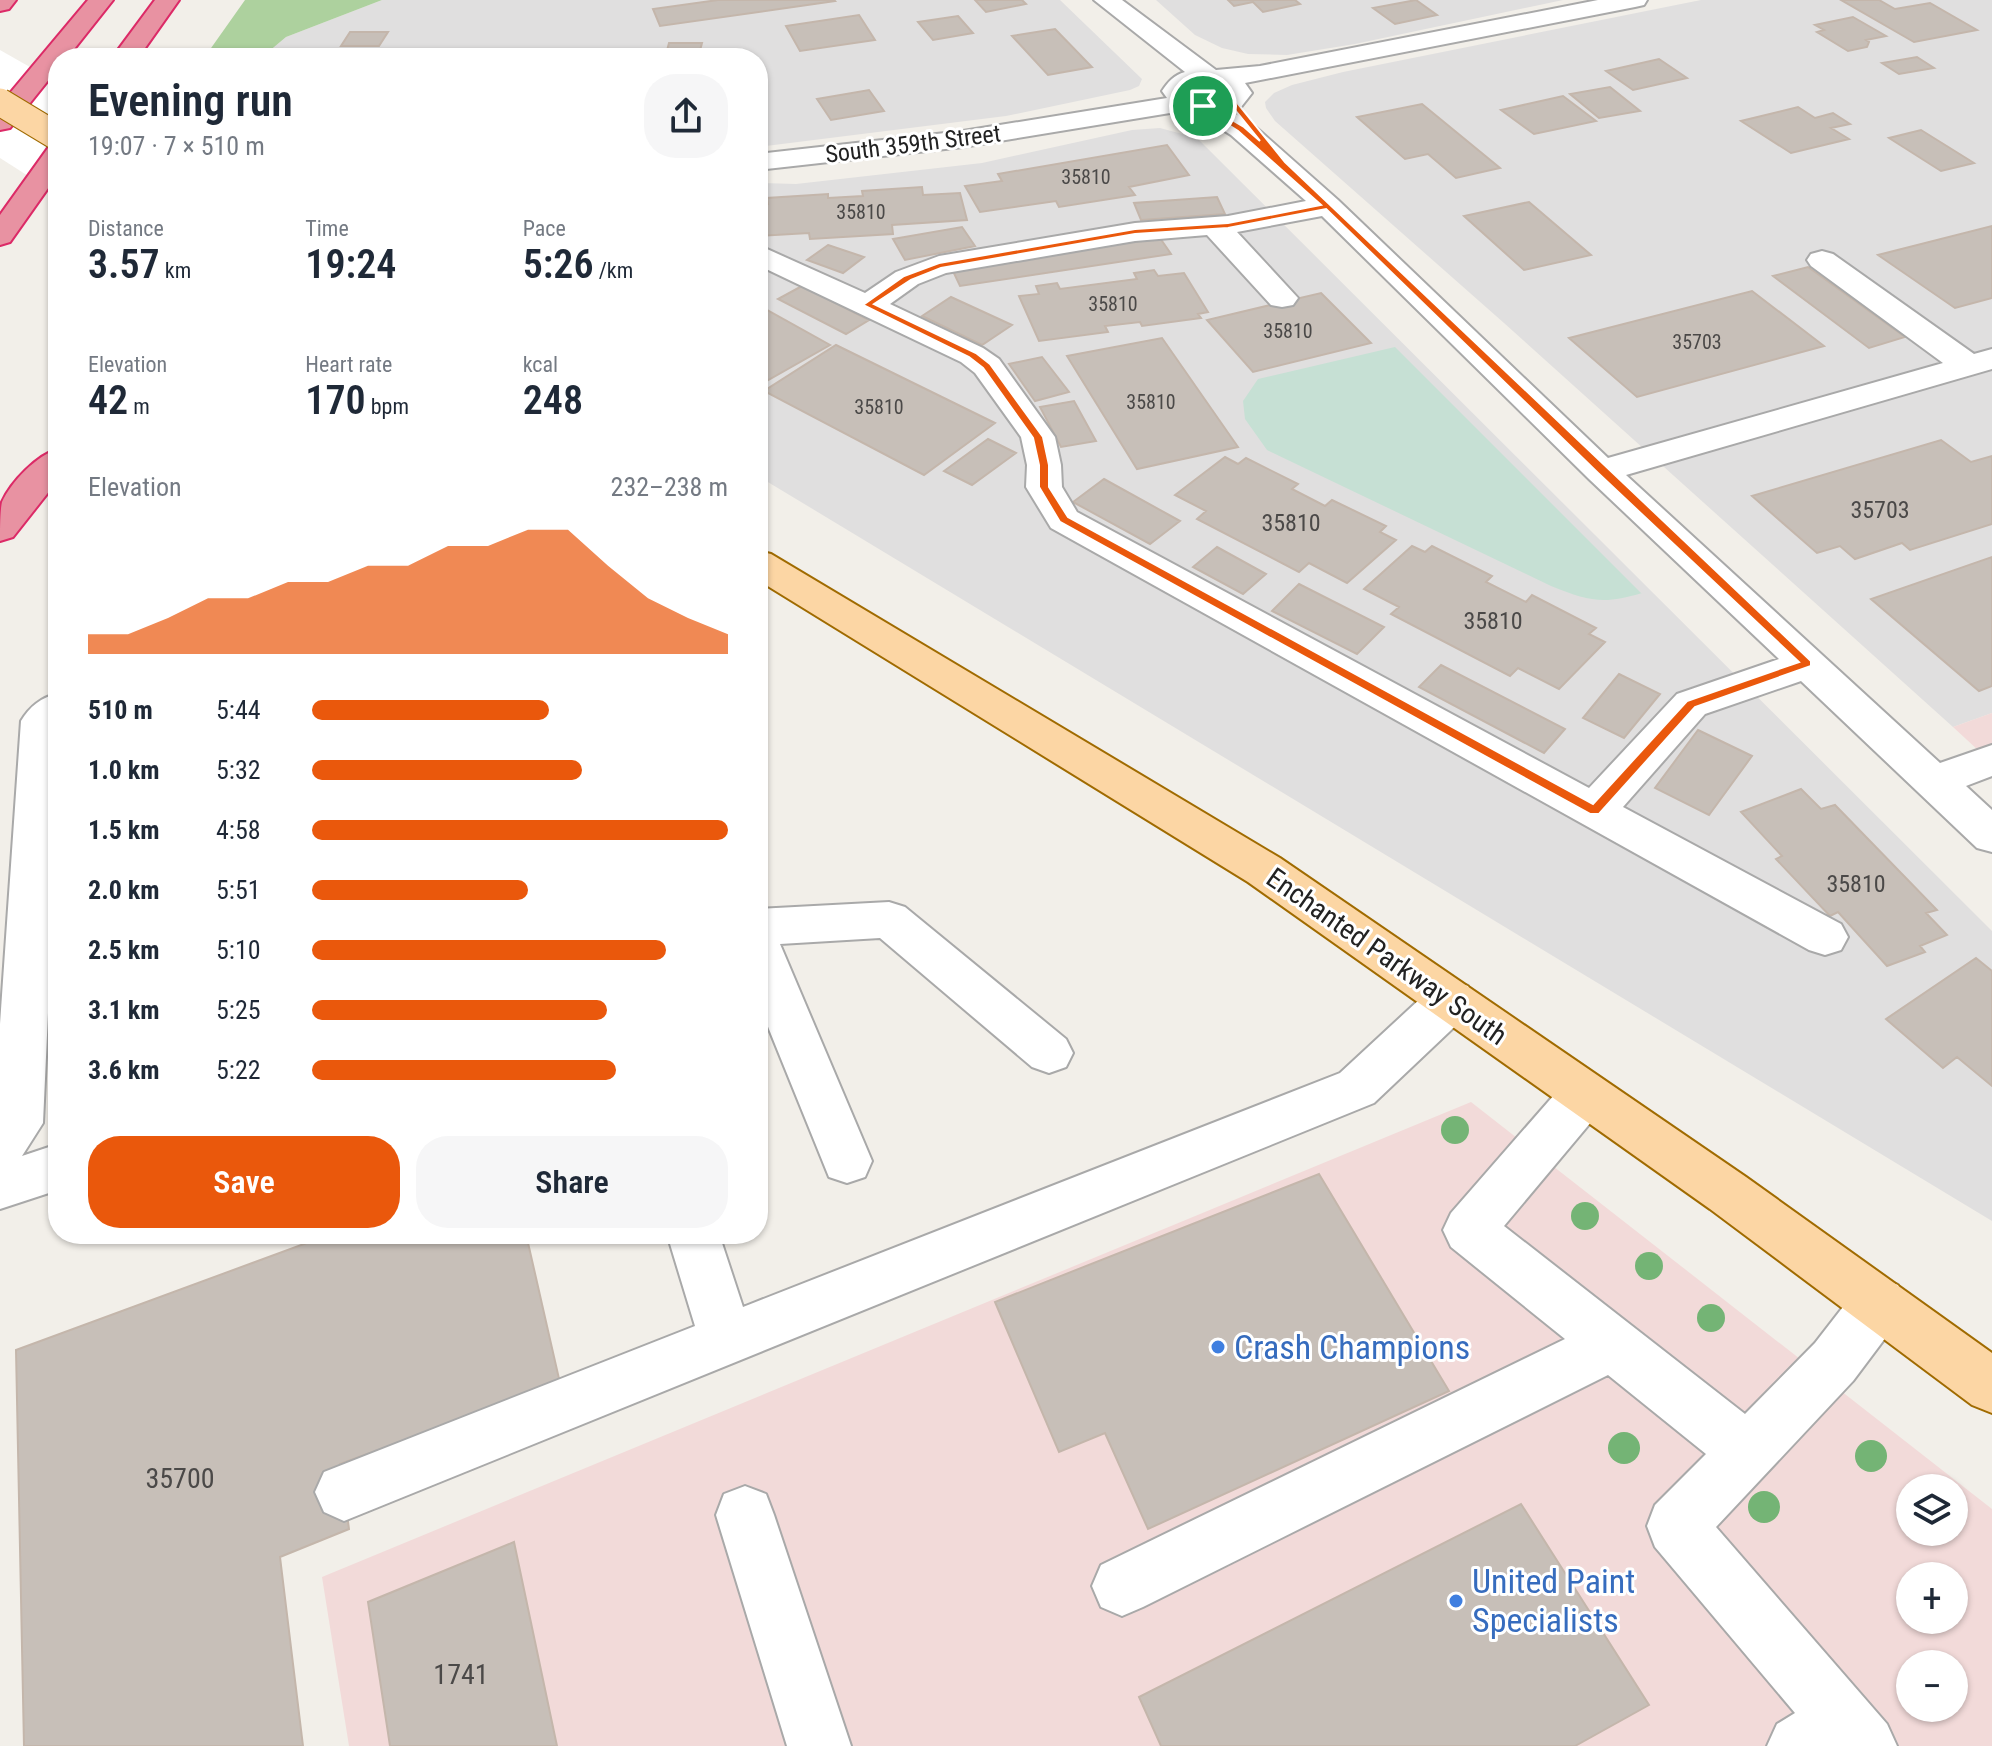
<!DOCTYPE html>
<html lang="en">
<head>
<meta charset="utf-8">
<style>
	:root { --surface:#fff; --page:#f6f6f7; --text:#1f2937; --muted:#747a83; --accent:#ea580c }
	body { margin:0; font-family:"Roboto Condensed",sans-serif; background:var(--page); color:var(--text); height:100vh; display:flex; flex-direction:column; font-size:30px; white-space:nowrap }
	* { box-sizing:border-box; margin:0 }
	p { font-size:26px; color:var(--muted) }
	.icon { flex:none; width:44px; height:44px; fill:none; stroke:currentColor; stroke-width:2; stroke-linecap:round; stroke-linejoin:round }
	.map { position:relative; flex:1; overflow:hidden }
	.panel { position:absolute; left:48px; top:48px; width:720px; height:1196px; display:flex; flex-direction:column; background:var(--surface); border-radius:32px; box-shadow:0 2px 6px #0004 }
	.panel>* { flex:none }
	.buttons { position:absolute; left:1896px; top:1474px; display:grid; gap:16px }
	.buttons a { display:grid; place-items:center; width:72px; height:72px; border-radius:50%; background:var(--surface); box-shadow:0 2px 6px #0004; font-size:40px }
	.pin { position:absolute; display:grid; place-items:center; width:68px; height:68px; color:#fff; margin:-34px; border:4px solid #fff; border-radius:50%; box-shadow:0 2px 8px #0007 }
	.round { display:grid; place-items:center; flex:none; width:84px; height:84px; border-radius:32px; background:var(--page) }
	.head { display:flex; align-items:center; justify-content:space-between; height:136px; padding:0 40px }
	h1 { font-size:44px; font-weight:600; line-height:60px }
	.stats { display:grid; grid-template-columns:repeat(3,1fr); gap:12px; height:136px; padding:8px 40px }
	.stats div { display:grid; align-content:center }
	.stats b { font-size:40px; font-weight:600 }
	.stats small { font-size:22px; font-weight:400 }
	.stats p { font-size:22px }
	.chart { height:224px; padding:16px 40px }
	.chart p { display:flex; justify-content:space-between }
	.chart svg { width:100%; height:144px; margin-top:8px; fill:var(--accent); opacity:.7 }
	.action { display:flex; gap:16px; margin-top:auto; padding:16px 40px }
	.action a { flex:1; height:92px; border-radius:32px; background:var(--accent); color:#fff; font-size:32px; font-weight:600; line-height:92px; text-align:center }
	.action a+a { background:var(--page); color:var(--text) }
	ul { padding:0 40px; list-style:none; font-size:26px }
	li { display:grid; grid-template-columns:128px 96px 1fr; align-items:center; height:60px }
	li i { height:20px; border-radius:10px; background:var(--accent) }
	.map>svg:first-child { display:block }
</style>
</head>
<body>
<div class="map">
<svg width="1992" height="1746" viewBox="0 0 1992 1746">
	<rect width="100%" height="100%" fill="#f2efe9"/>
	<!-- residential -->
	<path fill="#e0dfdf" d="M 382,0 L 1060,0 L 1142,79 L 1139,86 L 1130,90 L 1006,116 L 758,147 L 758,58 L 261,58 L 286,37 Z
		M 1156,0 L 1563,0 L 1355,44 L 1287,55 L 1248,54 L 1222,48 L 1195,35 Z
		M 1701,0 L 1992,0 L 1992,713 L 1953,727 L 1504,323 L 1275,121 L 1266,108 L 1265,102 L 1274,93 L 1292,85 L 1343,72 Z
		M 1160,128 L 1197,138 L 1992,931 L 1992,1221 L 758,476 L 758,183 L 796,184 L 982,163 L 1132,130 Z"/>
	<!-- commercial -->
	<path fill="#f2dad9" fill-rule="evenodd" d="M 1992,713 L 1992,763 L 1953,727 Z
		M 1471,1102 L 1992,1509 L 1992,1746 L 349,1746 L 322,1577 ZM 1910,1488 L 1954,1488 L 1954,1532 L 1910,1532 ZM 1910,1576 L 1954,1576 L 1954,1620 L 1910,1620 ZM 1910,1664 L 1954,1664 L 1954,1708 L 1910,1708 Z"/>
	<!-- forest -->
	<path fill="#add19e" d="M 245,0 L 382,0 L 286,37 L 261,58 L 204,58 Z"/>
	<!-- wetland -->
	<path fill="#c6e0d4" d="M 1395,347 L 1641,593 L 1642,593 C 1603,605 1589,601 1551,586 L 1267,450 L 1245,419 L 1243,401 L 1258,379 Z"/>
	<!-- pier -->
	<path fill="#fff" d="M 0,50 L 58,83 L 58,195 L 0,158 Z"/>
	<!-- building -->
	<path fill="#c7bfb8" stroke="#c4b6ab" stroke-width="2" d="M 718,0 L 834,0 L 835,1 L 660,26 L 653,9 Z
		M 975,0 L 1022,0 L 1026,4 L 986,12 Z
		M 1228,0 L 1295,0 L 1300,4 L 1263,12 L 1253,2 L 1234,6 Z
		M 1416,0 L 1437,15 L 1395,24 L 1373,8 Z
		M 1841,0 L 1879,0 L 1895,9 L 1930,3 L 1977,30 L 1914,42 Z
		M 859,15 L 875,40 L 800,51 L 786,26 Z
		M 958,16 L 973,33 L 933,40 L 918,22 Z
		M 1853,17 L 1886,36 L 1866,40 L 1869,42 L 1867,47 L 1848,51 L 1817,32 L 1824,30 L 1815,25 Z
		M 1055,29 L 1092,67 L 1048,75 L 1012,36 Z
		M 350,32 L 388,32 L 379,46 L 341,46 Z
		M 669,43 L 702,43 L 698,58 L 665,58 Z
		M 1917,57 L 1934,68 L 1899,74 L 1882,63 Z
		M 1659,59 L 1687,78 L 1633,90 L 1606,71 Z
		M 1610,87 L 1640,111 L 1599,118 L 1570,94 Z
		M 869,90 L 884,111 L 831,120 L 817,99 Z
		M 1563,96 L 1596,121 L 1534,134 L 1501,110 Z
		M 1422,104 L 1500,168 L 1456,178 L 1428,154 L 1405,159 L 1357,117 Z
		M 1798,107 L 1815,118 L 1833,113 L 1850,124 L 1831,128 L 1849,139 L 1791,153 L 1741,121 Z
		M 1921,130 L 1974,163 L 1941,171 L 1889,138 Z
		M 1167,145 L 1189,175 L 1129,187 L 1135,195 L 1059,207 L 1056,201 L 980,212 L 965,186 L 1002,181 L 998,174 Z
		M 922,187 L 923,195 L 960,193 L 967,220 L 892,225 L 893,234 L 810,239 L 809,233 L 758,236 L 758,205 L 768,204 L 767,198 L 828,194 L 828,198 L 863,196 L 862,191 Z
		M 1217,197 L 1225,214 L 1141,220 L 1134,203 Z
		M 1529,202 L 1591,255 L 1524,270 L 1464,216 Z
		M 1992,226 L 1992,298 L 1955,308 L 1878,255 Z
		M 962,227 L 975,246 L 905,260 L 893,239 Z
		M 1160,238 L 1171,254 L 960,286 L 952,269 Z
		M 828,245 L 864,257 L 843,273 L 807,260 Z
		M 1808,267 L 1905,337 L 1869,348 L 1773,276 Z
		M 1154,270 L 1158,276 L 1184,273 L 1208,312 L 1198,314 L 1201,318 L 1142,326 L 1140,322 L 1105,326 L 1108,332 L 1039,341 L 1019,296 L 1039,294 L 1036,286 L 1057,283 L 1060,289 L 1137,279 L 1134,273 Z
		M 802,286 L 869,320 L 846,334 L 778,299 Z
		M 1752,291 L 1824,346 L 1637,397 L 1569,338 Z
		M 1321,293 L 1371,343 L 1253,372 L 1207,320 Z
		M 951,297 L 1012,325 L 982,345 L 922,316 Z
		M 758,305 L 830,345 L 758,386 Z
		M 1162,338 L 1238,447 L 1137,469 L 1067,356 Z
		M 836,345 L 995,423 L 924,475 L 764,391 Z
		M 1042,357 L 1069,392 L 1035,401 L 1009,364 Z
		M 1074,401 L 1096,441 L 1061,447 L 1040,407 Z
		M 988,439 L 1016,453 L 972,485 L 944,471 Z
		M 1941,440 L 1971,462 L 1992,456 L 1992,524 L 1910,550 L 1902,543 L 1855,559 L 1840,546 L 1817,553 L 1752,496 Z
		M 1225,457 L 1238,464 L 1246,458 L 1298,484 L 1292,489 L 1325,506 L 1332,500 L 1386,526 L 1380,532 L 1396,540 L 1347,583 L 1309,563 L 1299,572 L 1197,519 L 1206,511 L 1175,495 Z
		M 1104,479 L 1180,521 L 1150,544 L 1073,502 Z
		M 1412,546 L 1425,552 L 1432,546 L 1492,576 L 1486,582 L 1526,602 L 1532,595 L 1596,628 L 1589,634 L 1605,642 L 1559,689 L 1518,668 L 1510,676 L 1391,614 L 1399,607 L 1364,589 Z
		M 1217,547 L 1266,574 L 1243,594 L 1193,567 Z
		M 1992,557 L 1992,686 L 1979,691 L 1871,599 Z
		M 1299,584 L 1384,627 L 1357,654 L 1272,611 Z
		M 1441,665 L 1565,729 L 1544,753 L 1419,687 Z
		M 1619,674 L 1660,694 L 1624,738 L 1583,718 Z
		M 1698,730 L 1752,756 L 1709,815 L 1655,788 Z
		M 1801,789 L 1821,809 L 1835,805 L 1937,910 L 1926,913 L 1947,935 L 1920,946 L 1925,952 L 1887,966 L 1838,912 L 1830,916 L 1776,859 L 1782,856 L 1741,812 Z
		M 1976,958 L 1992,971 L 1992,1086 L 1957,1057 L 1943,1068 L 1886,1019 Z
		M 1319,1174 L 1449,1391 L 1148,1529 L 1105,1433 L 1059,1452 L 995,1302 Z
		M 331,1234 L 526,1234 L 560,1383 L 340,1464 L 349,1529 L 280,1557 L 303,1746 L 24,1746 L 16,1350 Z
		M 1521,1504 L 1649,1705 L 1575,1746 L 1161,1746 L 1139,1697 Z
		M 514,1542 L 557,1746 L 390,1746 L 368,1602 Z"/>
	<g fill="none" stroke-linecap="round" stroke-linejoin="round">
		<defs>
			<path id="minor" d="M 1094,0 L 1122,0 L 1216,70 L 1260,66 L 1598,0 L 1647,0 L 1644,5 L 1635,7 L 1245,83 L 1252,93 L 1241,107 L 1229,110 L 1251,123 L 1338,200 L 1608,458 L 1943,363 L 1811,266 L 1807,260 L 1811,254 L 1822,251 L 1833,254 L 1974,354 L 1992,349 L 1992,369 L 1626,475 L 1940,763 L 1992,745 L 1992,776 L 1966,786 L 1992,810 L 1992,852 L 1977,848 L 1801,681 L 1705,714 L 1623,807 L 1841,924 L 1848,937 L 1841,950 L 1825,955 L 1809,950 L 1051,528 L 1026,487 L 1027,465 L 1021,437 L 975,373 L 961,362 L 758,265 L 758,245 L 865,293 L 896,272 L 939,256 L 1135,223 L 1228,216 L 1306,201 L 1231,135 L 1196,113 L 1170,113 L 963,147 L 758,170 L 758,154 L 963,131 L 1167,98 L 1162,91 C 1168,82 1174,75 1185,72 ZM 1207,84 L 1225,93 L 1217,97 L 1198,97 L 1190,90 ZM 1322,216 L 1589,479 L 1779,659 L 1677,694 L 1589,788 L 1077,512 L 1062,487 L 1061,465 L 1055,437 L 999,359 L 983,348 L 890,304 L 918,284 L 946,273 L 1135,241 L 1207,235 L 1271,305 L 1282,307 L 1293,305 L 1298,298 L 1237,232 Z
				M 58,693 L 58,793 L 43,1123 L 22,1156 L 58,1144 L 58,1190 L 0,1209 L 0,1024 L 21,721 C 30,706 41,698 58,693 Z
				M 889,902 L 905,907 L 1066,1039 L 1073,1053 L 1066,1067 L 1049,1073 L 1032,1067 L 880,938 L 780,944 L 872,1161 L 865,1177 L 847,1183 L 829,1177 L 758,1002 L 758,909 Z
				M 1451,981 L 1468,986 L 1474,1000 L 1468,1014 L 1374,1103 L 344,1521 L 324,1512 L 315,1492 L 324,1472 L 695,1326 L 667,1234 L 719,1234 L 743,1307 L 1340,1073 L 1434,986 Z
				M 1585,1073 L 1602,1079 L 1609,1094 L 1602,1109 L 1504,1226 L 1745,1414 L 1815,1343 L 1860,1285 L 1879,1278 L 1898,1285 L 1906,1303 L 1898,1321 L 1853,1381 L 1716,1527 L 1887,1724 L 1897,1746 L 1767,1746 L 1777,1724 L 1795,1713 L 1655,1547 L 1647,1526 L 1655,1505 L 1706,1454 L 1608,1375 L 1143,1607 L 1122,1616 L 1101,1607 L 1092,1586 L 1101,1565 L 1565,1339 L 1451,1247 L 1443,1230 L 1451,1213 L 1568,1079 Z
				M 745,1486 L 766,1494 L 774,1515 L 851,1746 L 787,1746 L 716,1515 L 724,1494 Z"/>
			<path id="major" d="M 758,551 L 771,554 L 1280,858 L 1746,1177 L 1992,1353 L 1992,1413 L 1972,1405 L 1710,1209 L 1248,882 L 758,580 Z"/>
			<path id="highway" d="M 0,0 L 16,0 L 9,9 L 0,11 Z
				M 88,0 L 113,0 L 67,58 L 58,58 L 58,68 L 10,128 L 0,130 L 0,105 Z
				M 155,0 L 179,0 L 138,58 L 112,58 Z
				M 58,146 L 58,174 L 10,242 L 0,245 L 0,215 L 48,148 Z
				M 58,449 L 58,480 L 13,537 L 0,541 C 0,529 0,511 2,502 C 11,482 37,455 58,449 Z"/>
		</defs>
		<!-- minor casing -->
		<use href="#minor" stroke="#a9a9a9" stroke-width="4"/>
		<!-- major casing -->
		<use href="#major" stroke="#a06b00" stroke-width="4"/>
		<!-- highway casing -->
		<use href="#highway" stroke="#dc2a67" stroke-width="4"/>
		<!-- minor -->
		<use href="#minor" fill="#fff" fill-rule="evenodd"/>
		<!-- major -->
		<use href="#major" fill="#fcd6a4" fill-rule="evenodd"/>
		<!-- highway -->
		<use href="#highway" fill="#e892a2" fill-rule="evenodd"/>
		<defs>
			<path id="major-bridge" d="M 0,102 L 58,137"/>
		</defs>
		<!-- major-bridge casing -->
		<use href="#major-bridge" stroke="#a06b00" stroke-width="29" stroke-linecap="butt"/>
		<!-- major-bridge -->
		<use href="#major-bridge" stroke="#fcd6a4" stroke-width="27"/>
	</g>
	<!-- trees -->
	<g fill="#74b475">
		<circle cx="1455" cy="1130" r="14"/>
		<circle cx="1585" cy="1216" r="14"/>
		<circle cx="1649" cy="1266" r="14"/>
		<circle cx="1711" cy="1318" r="14"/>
		<circle cx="1624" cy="1448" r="16"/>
		<circle cx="1871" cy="1456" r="16"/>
		<circle cx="1764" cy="1507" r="16"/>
	</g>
	<!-- route -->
	<path fill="#ea580c" stroke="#fff" stroke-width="2" fill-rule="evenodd" d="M 1235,100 L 1285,162 L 1811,661 L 1811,666 L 1695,707 L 1599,814 L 1590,814 L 1060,522 L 1039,487 L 1039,465 L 1033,438 L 983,368 L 969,357 L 863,305 L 904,276 L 939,263 L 1135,229 L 1228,223 L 1321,205 L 1238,131 L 1199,106 ZM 1230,104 L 1260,141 L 1244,127 L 1210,107 ZM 1326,209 L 1598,473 L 1799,662 L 1687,701 L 1593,804 L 1068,517 L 1049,487 L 1049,465 L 1043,437 L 990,364 L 976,353 L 874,304 L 911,280 L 941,268 L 1135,234 L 1228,228 Z"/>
	<!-- markers -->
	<g fill="#3f7fe0" stroke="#fff" stroke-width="3">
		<circle cx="1218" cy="1347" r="8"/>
		<circle cx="1456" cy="1601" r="8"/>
	</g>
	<g text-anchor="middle" stroke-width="6" stroke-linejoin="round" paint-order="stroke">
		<!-- far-number labels -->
		<g font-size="20" fill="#4b4948">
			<text x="1086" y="184">35810</text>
			<text x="861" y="219">35810</text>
			<text x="1113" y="311">35810</text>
			<text x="1288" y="338">35810</text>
			<text x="1697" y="349">35703</text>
			<text x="1151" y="409">35810</text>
			<text x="879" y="414">35810</text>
		</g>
		<!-- far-street labels -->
		<g font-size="24" fill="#222" stroke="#fff">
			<text transform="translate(913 144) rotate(-7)" y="8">South 359th Street</text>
		</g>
		<!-- number labels -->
		<g font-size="24" fill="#4b4948">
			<text x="1880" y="518">35703</text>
			<text x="1291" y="531">35810</text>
			<text x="1493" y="629">35810</text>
			<text x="1856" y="892">35810</text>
		</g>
		<!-- street labels -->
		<g font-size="28" fill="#222" stroke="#fff">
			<text transform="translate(1387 956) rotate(35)" y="10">Enchanted Parkway South</text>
		</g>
		<!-- near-number labels -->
		<g font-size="28" fill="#4b4948">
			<text x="180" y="1488">35700</text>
			<text x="461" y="1684">1741</text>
		</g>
		<!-- near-shop labels -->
		<g font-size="34" fill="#366cbe" stroke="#fff" text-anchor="start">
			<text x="1234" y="1359">Crash Champions</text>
			<text x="1472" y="1593">United Paint<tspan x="1472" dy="39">Specialists</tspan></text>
		</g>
	</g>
</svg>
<div class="buttons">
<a><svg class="icon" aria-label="layers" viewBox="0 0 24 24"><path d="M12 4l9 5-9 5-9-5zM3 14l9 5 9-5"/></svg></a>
<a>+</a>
<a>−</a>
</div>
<div class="pin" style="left:1203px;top:106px;background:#1e9e55"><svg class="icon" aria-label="arrive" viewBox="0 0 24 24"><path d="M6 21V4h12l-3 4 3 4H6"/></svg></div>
<section class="panel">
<div class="head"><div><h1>Evening run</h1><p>19:07 · 7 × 510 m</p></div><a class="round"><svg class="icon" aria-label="share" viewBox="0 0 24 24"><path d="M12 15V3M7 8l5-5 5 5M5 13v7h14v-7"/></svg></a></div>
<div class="stats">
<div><p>Distance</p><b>3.57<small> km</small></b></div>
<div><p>Time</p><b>19:24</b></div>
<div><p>Pace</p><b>5:26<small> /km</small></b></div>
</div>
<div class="stats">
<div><p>Elevation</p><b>42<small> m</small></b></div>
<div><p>Heart rate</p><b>170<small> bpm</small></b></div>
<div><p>kcal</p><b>248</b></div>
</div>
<div class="chart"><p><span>Elevation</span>232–238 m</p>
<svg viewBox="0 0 160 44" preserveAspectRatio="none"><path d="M0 44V38L10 38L20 33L30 27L40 27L50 22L60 22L70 17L80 17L90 11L100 11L110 6L120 6L130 17L140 27L150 33L160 38V44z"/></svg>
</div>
<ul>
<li><b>510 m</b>5:44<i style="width:57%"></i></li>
<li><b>1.0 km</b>5:32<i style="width:65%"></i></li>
<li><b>1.5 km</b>4:58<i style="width:100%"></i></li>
<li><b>2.0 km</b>5:51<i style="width:52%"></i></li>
<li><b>2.5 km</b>5:10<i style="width:85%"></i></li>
<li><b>3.1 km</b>5:25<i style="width:71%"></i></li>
<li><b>3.6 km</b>5:22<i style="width:73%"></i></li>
</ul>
<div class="action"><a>Save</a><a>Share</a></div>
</section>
</div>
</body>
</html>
